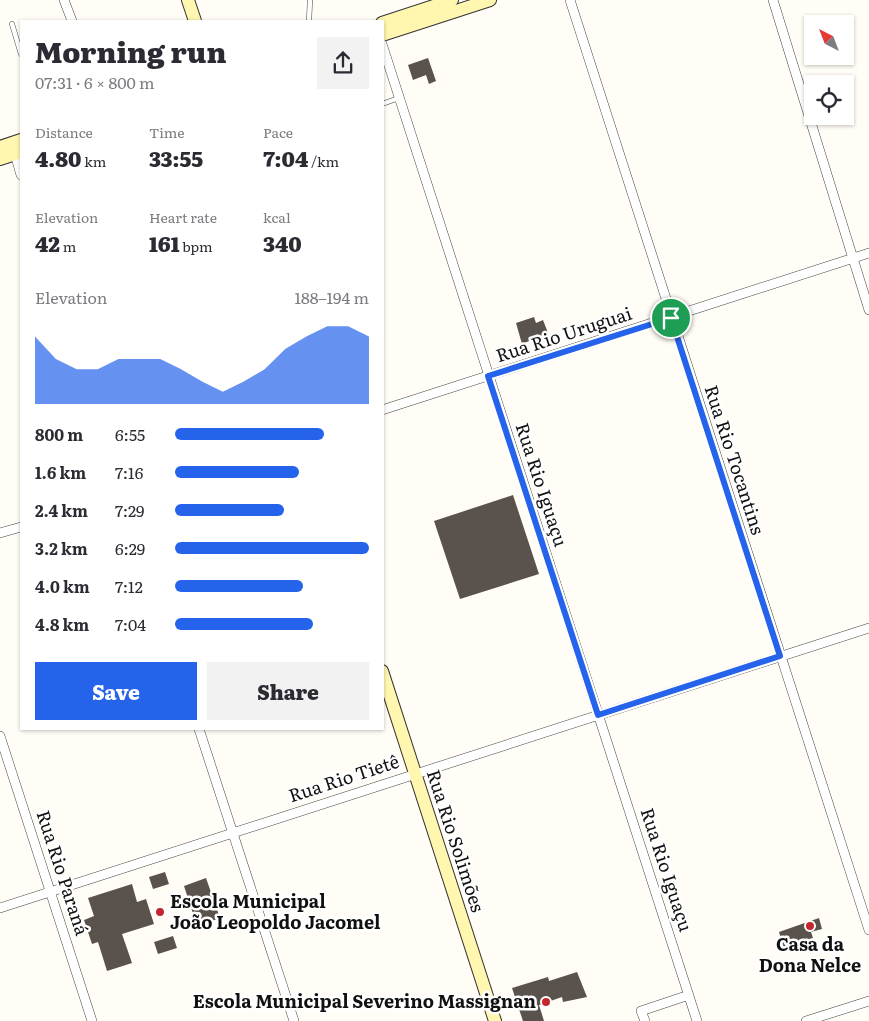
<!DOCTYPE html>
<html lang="en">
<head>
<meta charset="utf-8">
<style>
	:root { --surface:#fff; --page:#f2f2f3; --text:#2b2b33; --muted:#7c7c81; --accent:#2563eb }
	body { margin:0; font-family:Literata,serif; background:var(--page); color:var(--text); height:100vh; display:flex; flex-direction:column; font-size:19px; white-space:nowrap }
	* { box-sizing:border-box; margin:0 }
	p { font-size:16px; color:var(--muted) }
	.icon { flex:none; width:28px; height:28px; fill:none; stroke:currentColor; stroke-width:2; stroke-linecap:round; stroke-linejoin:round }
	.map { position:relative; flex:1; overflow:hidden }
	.sheet { position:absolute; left:20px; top:20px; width:364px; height:710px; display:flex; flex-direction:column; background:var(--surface); border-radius:0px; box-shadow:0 1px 4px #0004 }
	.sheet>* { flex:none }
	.needle { width:32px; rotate:318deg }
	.tools { position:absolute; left:804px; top:15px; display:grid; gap:10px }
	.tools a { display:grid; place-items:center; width:50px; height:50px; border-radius:0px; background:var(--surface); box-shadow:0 1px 4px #0004; font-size:25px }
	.pin { position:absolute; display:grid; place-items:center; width:42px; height:42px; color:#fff; margin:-21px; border:2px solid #fff; border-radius:50%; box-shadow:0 1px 5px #0007 }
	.round { display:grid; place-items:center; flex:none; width:52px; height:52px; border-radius:0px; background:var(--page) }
	.summary { display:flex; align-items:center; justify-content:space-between; height:85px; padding:0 15px }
	h1 { font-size:28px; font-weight:800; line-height:38px }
	.metrics { display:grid; grid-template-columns:repeat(3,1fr); gap:8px; height:85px; padding:5px 15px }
	.metrics div { display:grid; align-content:center }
	.metrics b { font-size:21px; font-weight:800 }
	.metrics small { font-size:14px; font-weight:400 }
	.metrics p { font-size:14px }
	.chart { height:140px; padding:10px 15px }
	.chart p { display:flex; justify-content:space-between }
	.chart svg { width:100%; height:90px; margin-top:5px; fill:var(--accent); opacity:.7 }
	.action { display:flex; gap:10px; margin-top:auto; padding:10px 15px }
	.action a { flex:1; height:58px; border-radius:0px; background:var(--accent); color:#fff; font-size:20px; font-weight:800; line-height:58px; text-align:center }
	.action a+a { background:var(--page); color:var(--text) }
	ul { padding:0 15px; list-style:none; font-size:16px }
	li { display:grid; grid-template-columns:80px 60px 1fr; align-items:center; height:38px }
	li i { height:12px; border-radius:6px; background:var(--accent) }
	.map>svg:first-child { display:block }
</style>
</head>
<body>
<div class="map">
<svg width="869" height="1021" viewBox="0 0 869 1021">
	<rect width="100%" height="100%" fill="#fffdf5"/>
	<!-- building -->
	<path fill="#5a524d" d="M 428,58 L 436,81 L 429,84 L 426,75 L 413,80 L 408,65 Z
		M 534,317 L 536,323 L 543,320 L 548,333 L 522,344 L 516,323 Z
		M 513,495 L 539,574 L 460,599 L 434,521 Z
		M 165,872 L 169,884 L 153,889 L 149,877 Z
		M 206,878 L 220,918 L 197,926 L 184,886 Z
		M 132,884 L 137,902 L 146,899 L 154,924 L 122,934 L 132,963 L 107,971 L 98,942 L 92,944 L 84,920 L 94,916 L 88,898 Z
		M 819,918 L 822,929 L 811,932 L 813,938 L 796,943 L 797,947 L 785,951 L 779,932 Z
		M 173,936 L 177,948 L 158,954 L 154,942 Z
		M 577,972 L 587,997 L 563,1002 L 562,997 L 539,1005 L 544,1021 L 523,1021 L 512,988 L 548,977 L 549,981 Z"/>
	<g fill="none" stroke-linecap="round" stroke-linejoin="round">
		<defs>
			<path id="lane" d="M 309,21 L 310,0
				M 12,24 L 21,54
				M 382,104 L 399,98"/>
			<path id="street" d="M 64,0 L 72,21
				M 570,0 L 869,930
				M 773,0 L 869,310
				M 382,44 L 697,1021
				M 15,154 L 21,175
				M 382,410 L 869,253
				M 0,533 L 21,527
				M 199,729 L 294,1021
				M 0,736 L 92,1021
				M 0,908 L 869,628
				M 645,1021 L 641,1011 L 689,995
				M 806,1021 L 869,1001"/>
			<path id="secondary" d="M 188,0 L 195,21
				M 382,23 L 452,0
				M 382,35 L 490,0
				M 0,147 L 21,140
				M 0,159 L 21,152
				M 382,671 L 495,1021"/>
		</defs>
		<!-- lane casing -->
		<use href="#lane" stroke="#444" stroke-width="5.5"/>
		<!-- street casing -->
		<use href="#street" stroke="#444" stroke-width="10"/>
		<!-- secondary casing -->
		<use href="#secondary" stroke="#333" stroke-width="14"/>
		<!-- lane -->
		<use href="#lane" stroke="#fff" stroke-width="4.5"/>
		<!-- street -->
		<use href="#street" stroke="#fff" stroke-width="9"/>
		<!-- secondary -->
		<use href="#secondary" stroke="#fff6b0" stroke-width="12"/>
	</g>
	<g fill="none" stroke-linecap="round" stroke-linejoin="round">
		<defs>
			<path id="route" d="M 671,318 L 780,656 L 598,715 L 488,376 Z"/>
		</defs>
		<!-- route casing -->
		<use href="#route" stroke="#fff" stroke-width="10"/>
		<!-- route -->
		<use href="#route" stroke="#2563eb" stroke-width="6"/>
	</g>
	<!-- markers -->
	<g fill="#c4262e" stroke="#fff" stroke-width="2">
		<circle cx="160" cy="912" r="5"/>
		<circle cx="810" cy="926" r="5"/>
		<circle cx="546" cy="1002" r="5"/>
	</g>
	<g text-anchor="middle" stroke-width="5" stroke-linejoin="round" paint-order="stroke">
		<!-- street labels -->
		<g font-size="18" fill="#111" stroke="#fff">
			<text transform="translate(564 335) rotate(-18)" y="6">Rua Rio Uruguai</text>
			<text transform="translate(734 460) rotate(72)" y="6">Rua Rio Tocantins</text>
			<text transform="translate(541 485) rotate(72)" y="6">Rua Rio Iguaçu</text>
			<text transform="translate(344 779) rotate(-18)" y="6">Rua Rio Tietê</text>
			<text transform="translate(455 841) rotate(72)" y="6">Rua Rio Solimões</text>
			<text transform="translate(666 870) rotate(72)" y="6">Rua Rio Iguaçu</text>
			<text transform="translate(62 873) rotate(72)" y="6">Rua Rio Paraná</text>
		</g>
		<!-- poi labels -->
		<g font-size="18" font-weight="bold" fill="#111" stroke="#fff" text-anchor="start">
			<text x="170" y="908">Escola Municipal<tspan x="170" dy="21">João Leopoldo Jacomel</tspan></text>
			<text x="810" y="951" text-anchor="middle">Casa da<tspan x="810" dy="21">Dona Nelce</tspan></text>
			<text x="536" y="1008" text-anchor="end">Escola Municipal Severino Massignan</text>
		</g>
	</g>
</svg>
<div class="tools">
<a><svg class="needle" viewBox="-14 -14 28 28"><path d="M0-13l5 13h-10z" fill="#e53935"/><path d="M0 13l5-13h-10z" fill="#7c7c81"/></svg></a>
<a><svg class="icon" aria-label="locate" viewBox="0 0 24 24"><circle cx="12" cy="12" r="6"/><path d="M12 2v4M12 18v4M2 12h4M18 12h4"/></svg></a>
</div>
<div class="pin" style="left:671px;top:318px;background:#1e9e55"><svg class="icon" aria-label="arrive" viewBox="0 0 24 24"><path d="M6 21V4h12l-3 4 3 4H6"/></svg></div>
<section class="sheet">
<div class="summary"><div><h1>Morning run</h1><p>07:31 · 6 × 800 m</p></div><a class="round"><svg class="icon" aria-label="share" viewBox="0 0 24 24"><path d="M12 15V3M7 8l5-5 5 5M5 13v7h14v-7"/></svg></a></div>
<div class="metrics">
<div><p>Distance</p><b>4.80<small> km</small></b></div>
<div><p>Time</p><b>33:55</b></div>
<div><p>Pace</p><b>7:04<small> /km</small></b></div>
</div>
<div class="metrics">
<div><p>Elevation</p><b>42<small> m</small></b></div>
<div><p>Heart rate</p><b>161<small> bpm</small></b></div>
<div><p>kcal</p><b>340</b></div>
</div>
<div class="chart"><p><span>Elevation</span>188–194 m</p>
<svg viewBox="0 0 160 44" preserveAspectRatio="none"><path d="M0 44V11L10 22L20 27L30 27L40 22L50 22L60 22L70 27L80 33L90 38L100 33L110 27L120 17L130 11L140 6L150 6L160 11V44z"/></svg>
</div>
<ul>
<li><b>800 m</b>6:55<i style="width:77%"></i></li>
<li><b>1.6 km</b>7:16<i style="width:64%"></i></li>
<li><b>2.4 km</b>7:29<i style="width:56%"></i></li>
<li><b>3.2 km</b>6:29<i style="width:100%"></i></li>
<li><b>4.0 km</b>7:12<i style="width:66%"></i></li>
<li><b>4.8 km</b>7:04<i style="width:71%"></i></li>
</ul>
<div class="action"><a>Save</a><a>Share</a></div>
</section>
</div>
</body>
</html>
